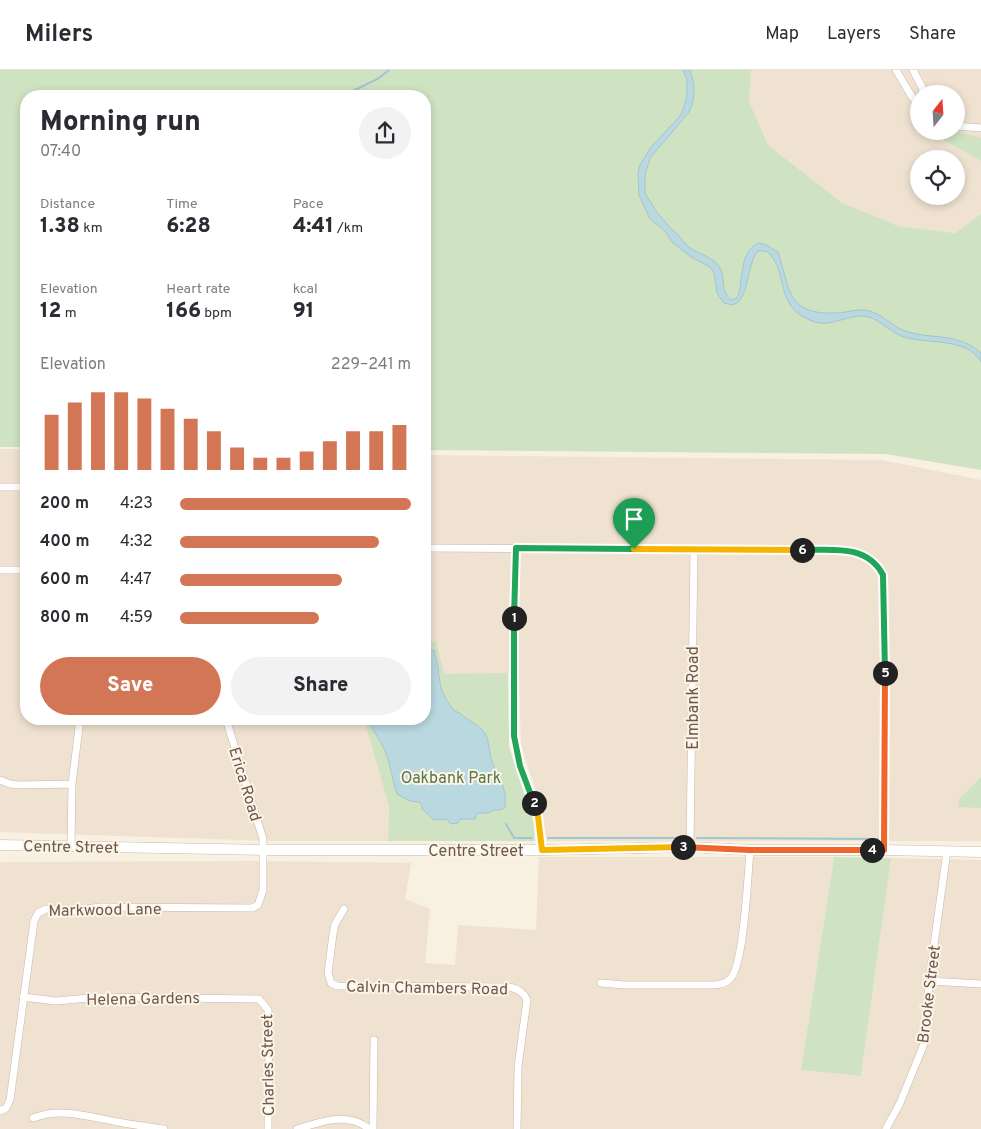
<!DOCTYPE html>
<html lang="en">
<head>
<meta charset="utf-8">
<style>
	:root { --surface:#fff; --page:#f2f2f3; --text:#2b2b33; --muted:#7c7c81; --line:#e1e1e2; --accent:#d37656 }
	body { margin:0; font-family:Overpass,sans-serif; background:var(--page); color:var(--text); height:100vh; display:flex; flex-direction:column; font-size:19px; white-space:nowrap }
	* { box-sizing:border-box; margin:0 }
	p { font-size:16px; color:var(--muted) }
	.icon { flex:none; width:28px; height:28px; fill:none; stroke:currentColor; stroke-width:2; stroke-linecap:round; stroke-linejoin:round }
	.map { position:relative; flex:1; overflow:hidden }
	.drawer { position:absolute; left:20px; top:20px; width:411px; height:635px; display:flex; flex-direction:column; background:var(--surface); border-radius:20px; box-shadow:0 2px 8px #0003 }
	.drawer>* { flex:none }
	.needle { width:32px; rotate:17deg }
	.controls { position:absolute; left:910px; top:15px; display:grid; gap:10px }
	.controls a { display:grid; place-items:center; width:55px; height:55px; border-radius:50%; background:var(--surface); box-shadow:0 2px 8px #0003; font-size:25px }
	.pin { position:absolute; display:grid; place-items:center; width:42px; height:42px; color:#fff; margin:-51px -21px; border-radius:50% 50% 50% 0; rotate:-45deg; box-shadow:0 0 5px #0007 }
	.pin .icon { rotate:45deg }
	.km { position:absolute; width:25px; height:25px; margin:-12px; border-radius:50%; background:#222; color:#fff; font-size:14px; line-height:25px; text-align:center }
	.round { display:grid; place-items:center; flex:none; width:52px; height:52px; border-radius:26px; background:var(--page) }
	.head { display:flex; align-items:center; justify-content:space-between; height:85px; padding:0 20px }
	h1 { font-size:28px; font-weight:800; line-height:38px }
	.metrics { display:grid; grid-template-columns:repeat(3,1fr); gap:8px; height:85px; padding:5px 20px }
	.metrics div { display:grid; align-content:center }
	.metrics b { font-size:21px; font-weight:800 }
	.metrics small { font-size:14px; font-weight:400 }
	.metrics p { font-size:14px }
	.chart { height:140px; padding:10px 20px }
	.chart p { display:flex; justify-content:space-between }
	.chart svg { width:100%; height:90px; margin-top:5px; stroke:var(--accent); stroke-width:6 }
	.button { display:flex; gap:10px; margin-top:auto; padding:10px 20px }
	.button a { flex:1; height:58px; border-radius:30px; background:var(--accent); color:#fff; font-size:20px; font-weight:800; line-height:58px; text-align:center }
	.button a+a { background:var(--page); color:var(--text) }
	ul { padding:0 20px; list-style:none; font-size:16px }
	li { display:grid; grid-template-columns:80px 60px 1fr; align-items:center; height:38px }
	li i { height:12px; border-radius:6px; background:var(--accent) }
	header { display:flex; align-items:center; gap:30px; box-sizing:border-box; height:70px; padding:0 25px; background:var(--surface); border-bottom:1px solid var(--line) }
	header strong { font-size:24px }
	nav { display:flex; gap:28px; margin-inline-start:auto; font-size:18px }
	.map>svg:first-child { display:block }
</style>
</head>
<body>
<header>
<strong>Milers</strong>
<nav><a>Map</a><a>Layers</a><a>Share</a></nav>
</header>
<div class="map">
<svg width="981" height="1059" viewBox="0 0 981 1059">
	<rect width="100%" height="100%" fill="#f8f0e1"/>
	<!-- residential -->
	<path fill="#efe2d1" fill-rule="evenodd" d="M 751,0 L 981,0 L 981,144 L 955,163 L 898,156 L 841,132 L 768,75 L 749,31 ZM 919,24 L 956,24 L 956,61 L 919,61 ZM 919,89 L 956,89 L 956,126 L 919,126 Z
		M 0,379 L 26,379 L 26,649 L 364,649 L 389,737 L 388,771 L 270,771 L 0,762 Z
		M 425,385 L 882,390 L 981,410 L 981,771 L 547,771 L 539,731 L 521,675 L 519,604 L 443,604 L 436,572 L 425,572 Z
		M 539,787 L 834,787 L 801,1000 L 861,1006 L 891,788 L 981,790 L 981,1059 L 0,1059 L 0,792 L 251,791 L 411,793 L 405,829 L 430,839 L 425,893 L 455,895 L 458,855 L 536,860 Z"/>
	<!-- green -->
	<path fill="#cfe3c2" d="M 0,0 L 751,0 L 749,31 L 768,75 L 841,132 L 898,156 L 955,163 L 981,144 L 981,400 L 886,384 L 425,380 L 425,26 L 26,26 L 26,377 L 0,377 Z
		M 928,61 L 956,61 L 981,68 L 981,91 Z
		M 436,571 L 444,604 L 508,603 L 509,677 L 534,754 L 535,771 L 388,771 L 389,737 L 364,649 L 425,649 L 425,572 Z
		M 981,707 L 981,738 L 958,737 L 959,729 Z
		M 834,787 L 891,788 L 861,1006 L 801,1000 Z"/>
	<!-- water -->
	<path fill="#b9d8df" stroke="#a1c6cf" d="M 683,0 L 690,0 C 695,14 696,28 689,42 L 650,88 L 645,105 L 645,123 L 656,141 L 673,161 C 679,164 683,173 689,177 C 699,185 716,187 721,200 C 725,211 721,221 731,230 L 737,228 L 739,223 C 743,206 740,181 759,173 L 766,175 L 778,182 C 790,218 786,245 835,243 C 845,243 855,239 865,240 C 881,242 891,256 905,261 C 933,270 958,262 981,283 L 981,292 C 967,266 924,275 901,266 C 887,260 879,248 864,246 C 848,245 830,257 815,252 C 771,238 791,200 766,181 L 758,181 C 746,194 750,231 732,235 L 724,233 L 717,223 L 714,203 L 710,197 L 691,187 L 673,173 L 665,161 L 650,149 L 639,125 L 638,103 L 640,95 L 651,77 L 680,46 L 684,37 L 687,26 L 687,10 Z
		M 425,578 L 432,581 L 434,580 C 435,586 437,591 438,596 C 440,618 441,623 454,641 C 460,642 463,646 467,649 C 496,665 484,672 494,697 C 501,715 507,717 505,737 L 501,740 L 494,740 L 488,743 L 477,743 L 475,749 L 460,749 L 458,753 L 451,754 L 447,749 L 434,750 L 422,739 L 422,736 L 420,732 L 410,731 L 397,724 C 392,710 391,695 385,681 C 381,671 370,657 369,649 L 425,649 Z"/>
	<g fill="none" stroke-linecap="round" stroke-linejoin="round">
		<!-- stream -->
		<path stroke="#a1c6cf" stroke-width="2" d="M 343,26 L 379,8 L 389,0
			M 506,754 L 514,768 L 532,768
			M 548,768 L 686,768
			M 697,768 L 878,769"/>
		<defs>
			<path id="minor" d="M 896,0 L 912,27 L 919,33
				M 913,0 L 923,19 L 922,24
				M 956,56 L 981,58
				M 0,417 L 26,417
				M 425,478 L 845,480 C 862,483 875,489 883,505 L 885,624 L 884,780
				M 515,478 L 514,666 L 520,696 L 538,746 L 542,780
				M 0,500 L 26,500
				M 0,710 L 10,714 L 19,715 L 72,714
				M 71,776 L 72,714 L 80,649
				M 690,777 L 694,479
				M 344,839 L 335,854 L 333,864 L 328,903 L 331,913 L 337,916 L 510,917 C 518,919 524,922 527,930 L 518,997 L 517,1059
				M 929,911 L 981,914
				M 601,913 L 625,915 L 712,915 C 719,915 725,914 730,909 C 744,897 748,803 750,780
				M 23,927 L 56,931 L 100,927 L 259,929 L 268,940 L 269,950 L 268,1059
				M 0,1041 L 6,1038 L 10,1030 L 34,851 L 38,843 L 46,839 L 73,841 L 100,837 L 252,838 L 258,835 L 263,820 L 263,769 L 226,649
				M 33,1048 C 61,1037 89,1047 118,1052 C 133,1055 149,1057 164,1059
				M 297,1059 C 321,1052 348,1041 369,1059
				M 373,1059 L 374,970
				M 886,1059 L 900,1033 L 924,974 L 929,911 L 947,781"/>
			<path id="secondary" d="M 0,775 L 263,780 L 542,780 L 690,777 L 750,780 L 884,780 L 981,782"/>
		</defs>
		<!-- minor casing -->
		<use href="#minor" stroke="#c7b8ab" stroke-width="8"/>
		<!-- secondary casing -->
		<use href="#secondary" stroke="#ccbaab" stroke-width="11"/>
		<!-- minor -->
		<use href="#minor" stroke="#fff" stroke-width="7"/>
		<!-- secondary -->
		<use href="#secondary" stroke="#fff" stroke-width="10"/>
	</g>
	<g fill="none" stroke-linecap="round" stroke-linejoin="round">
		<defs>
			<path id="split-1" d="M 514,548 L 516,478 L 634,479"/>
			<path id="split-2" d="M 514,548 L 514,666 L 520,696 L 534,733"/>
			<path id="split-3" d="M 534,733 L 538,746 L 542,780 L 683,777"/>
			<path id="split-4" d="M 683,777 L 750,780 L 872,780"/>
			<path id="split-5" d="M 872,780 L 884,780 L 885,603"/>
			<path id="split-6" d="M 802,480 C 832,480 867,474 883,505 L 885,603"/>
			<path id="split-7" d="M 634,479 L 802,480"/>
		</defs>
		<!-- split-1 casing -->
		<use href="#split-1" stroke="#fff" stroke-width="10"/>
		<!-- split-2 casing -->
		<use href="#split-2" stroke="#fff" stroke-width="10"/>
		<!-- split-3 casing -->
		<use href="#split-3" stroke="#fff" stroke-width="10"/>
		<!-- split-4 casing -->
		<use href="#split-4" stroke="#fff" stroke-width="10"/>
		<!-- split-5 casing -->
		<use href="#split-5" stroke="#fff" stroke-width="10"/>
		<!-- split-6 casing -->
		<use href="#split-6" stroke="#fff" stroke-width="10"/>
		<!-- split-7 casing -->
		<use href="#split-7" stroke="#fff" stroke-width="10"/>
		<!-- split-1 -->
		<use href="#split-1" stroke="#22a559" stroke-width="6"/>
		<!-- split-2 -->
		<use href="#split-2" stroke="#22a559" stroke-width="6"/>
		<!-- split-3 -->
		<use href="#split-3" stroke="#f5b400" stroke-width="6"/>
		<!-- split-4 -->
		<use href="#split-4" stroke="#f0652b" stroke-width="6"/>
		<!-- split-5 -->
		<use href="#split-5" stroke="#f0652b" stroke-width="6"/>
		<!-- split-6 -->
		<use href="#split-6" stroke="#22a559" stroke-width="6"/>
		<!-- split-7 -->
		<use href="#split-7" stroke="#f5b400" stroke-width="6"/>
	</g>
	<g text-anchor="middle" stroke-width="4" stroke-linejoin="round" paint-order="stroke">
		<!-- street labels -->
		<g font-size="16" fill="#6c584c" stroke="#fcf4e7">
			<text transform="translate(692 628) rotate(-90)" y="6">Elmbank Road</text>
			<text transform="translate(246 714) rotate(73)" y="6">Erica Road</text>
			<text transform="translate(71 776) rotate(1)" y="6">Centre Street</text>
			<text x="476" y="786">Centre Street</text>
			<text transform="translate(105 839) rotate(-1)" y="6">Markwood Lane</text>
			<text transform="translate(427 917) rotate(1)" y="6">Calvin Chambers Road</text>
			<text transform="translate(928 924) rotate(-83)" y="6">Brooke Street</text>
			<text transform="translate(143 928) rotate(-1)" y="6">Helena Gardens</text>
			<text transform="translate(267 995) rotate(-91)" y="6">Charles Street</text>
		</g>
		<!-- park labels -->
		<g font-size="16" fill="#547649" stroke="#fcf4e7">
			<text x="451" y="713">Oakbank Park</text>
		</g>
	</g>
</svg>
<div class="controls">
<a><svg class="needle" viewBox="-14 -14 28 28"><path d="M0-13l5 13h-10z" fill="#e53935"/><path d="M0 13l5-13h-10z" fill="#7c7c81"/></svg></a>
<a><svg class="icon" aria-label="locate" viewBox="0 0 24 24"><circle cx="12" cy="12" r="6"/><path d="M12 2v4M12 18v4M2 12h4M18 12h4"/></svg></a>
</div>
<div class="pin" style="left:634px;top:479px;background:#1e9e55"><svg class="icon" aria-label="arrive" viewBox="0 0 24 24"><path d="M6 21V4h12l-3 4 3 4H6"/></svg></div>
<b class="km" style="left:514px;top:548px">1</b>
<b class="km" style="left:534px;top:733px">2</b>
<b class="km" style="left:683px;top:777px">3</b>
<b class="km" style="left:872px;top:780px">4</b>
<b class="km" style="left:885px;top:603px">5</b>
<b class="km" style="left:802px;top:480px">6</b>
<section class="drawer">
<div class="head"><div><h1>Morning run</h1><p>07:40</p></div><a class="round"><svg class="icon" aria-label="share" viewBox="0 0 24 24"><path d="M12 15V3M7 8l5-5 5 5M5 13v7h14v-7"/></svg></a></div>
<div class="metrics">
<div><p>Distance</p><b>1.38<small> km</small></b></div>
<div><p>Time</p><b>6:28</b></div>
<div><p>Pace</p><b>4:41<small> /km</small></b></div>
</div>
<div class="metrics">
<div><p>Elevation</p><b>12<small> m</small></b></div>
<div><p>Heart rate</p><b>166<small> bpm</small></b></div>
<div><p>kcal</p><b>91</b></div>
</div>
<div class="chart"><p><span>Elevation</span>229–241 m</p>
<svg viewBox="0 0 160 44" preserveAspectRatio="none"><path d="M5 44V17M15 44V11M25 44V6M35 44V6M45 44V9M55 44V14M65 44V19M75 44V25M85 44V33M95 44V38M105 44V38M115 44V35M125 44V30M135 44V25M145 44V25M155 44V22"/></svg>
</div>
<ul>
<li><b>200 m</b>4:23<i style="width:100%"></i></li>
<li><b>400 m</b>4:32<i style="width:86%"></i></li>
<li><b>600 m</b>4:47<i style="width:70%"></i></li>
<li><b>800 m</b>4:59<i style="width:60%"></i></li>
</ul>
<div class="button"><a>Save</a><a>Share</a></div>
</section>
</div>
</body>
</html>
